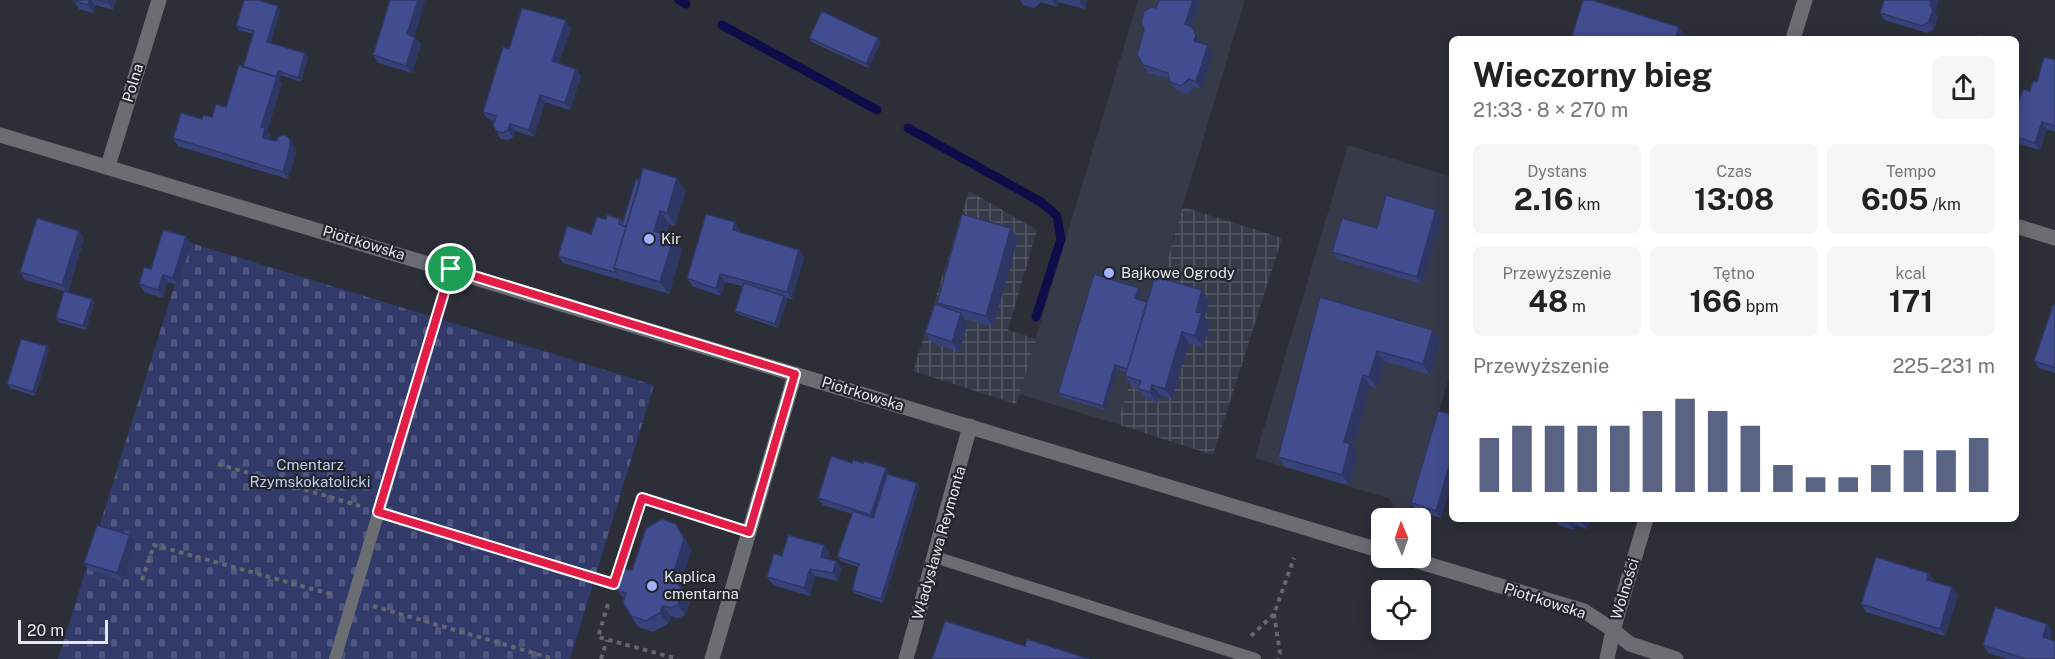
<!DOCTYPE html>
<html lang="pl">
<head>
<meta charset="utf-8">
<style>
	:root { --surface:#fff; --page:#f6f6f6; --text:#222; --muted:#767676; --accent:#5b6385 }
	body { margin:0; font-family:"Public Sans",sans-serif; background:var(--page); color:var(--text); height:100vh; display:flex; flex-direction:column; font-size:22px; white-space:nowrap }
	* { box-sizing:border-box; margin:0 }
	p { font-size:20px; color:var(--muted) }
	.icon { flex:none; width:33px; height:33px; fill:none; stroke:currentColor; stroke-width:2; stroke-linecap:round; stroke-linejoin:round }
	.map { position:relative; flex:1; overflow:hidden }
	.sheet { position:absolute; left:1449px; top:36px; width:570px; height:486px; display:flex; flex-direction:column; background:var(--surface); border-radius:9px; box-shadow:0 3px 15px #0003 }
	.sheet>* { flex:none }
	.needle { width:39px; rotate:358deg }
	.tools { position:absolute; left:1371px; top:508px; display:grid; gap:12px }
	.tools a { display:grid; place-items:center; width:60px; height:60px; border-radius:9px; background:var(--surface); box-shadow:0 3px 15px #0003; font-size:30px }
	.scale { position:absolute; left:18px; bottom:15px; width:90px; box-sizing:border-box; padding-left:6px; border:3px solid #e5e7ed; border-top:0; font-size:16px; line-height:21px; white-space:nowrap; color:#e5e7ed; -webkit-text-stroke:4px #23252d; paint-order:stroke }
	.pin { position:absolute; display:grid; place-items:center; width:51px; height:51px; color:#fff; margin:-26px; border:3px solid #fff; border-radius:50%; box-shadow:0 2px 6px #0007 }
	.round { display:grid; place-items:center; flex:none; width:63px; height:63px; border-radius:9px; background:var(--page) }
	.head { display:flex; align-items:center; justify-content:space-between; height:102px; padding:0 24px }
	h1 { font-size:33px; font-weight:700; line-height:45px }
	.metrics { display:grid; grid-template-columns:repeat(3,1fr); gap:9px; height:102px; padding:6px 24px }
	.metrics div { display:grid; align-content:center; border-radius:9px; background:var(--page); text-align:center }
	.metrics b { font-size:30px; font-weight:700 }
	.metrics small { font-size:16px; font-weight:400 }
	.metrics p { font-size:16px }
	.chart { height:168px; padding:12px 24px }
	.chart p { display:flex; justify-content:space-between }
	.chart svg { width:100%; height:108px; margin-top:6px; stroke:var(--accent); stroke-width:6 }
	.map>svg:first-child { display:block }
</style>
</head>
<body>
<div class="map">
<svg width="2055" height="659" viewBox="0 0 2055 659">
	<defs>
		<pattern id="industrial-grid" width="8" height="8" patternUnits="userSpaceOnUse" patternTransform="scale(1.5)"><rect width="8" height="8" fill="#373b49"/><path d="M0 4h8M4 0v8" fill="none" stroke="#545764"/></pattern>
		<pattern id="cemetery-stones" width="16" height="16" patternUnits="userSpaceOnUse" patternTransform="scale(1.5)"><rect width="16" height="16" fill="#313a69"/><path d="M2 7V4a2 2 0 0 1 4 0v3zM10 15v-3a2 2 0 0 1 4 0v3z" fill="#4f567f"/></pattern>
	</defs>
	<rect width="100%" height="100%" fill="#2c2f38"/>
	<!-- built -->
	<path fill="#373b49" d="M 1138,0 L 1245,0 L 1117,424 L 1019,394 Z
		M 1348,145 L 1452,177 L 1452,367 L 1407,519 L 1404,519 L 1388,498 L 1255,458 Z"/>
	<!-- industrial -->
	<path fill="url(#industrial-grid)" d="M 969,191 L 1037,230 L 1008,330 L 1036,339 L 1016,404 L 913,371 Z
		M 1183,207 L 1282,238 L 1213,455 L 1117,424 Z"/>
	<!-- cemetery -->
	<path fill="url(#cemetery-stones)" d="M 188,242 L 654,385 L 570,659 L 58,659 Z"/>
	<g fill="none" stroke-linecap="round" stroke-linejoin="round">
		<!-- stream -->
		<path stroke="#0e0d49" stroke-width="9" d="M 679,0 L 686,4
			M 722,25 L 877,110
			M 908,128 L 1041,202 L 1057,216 L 1061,239 L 1036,317"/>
		<!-- path -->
		<path stroke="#64666e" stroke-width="4" stroke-dasharray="4.5 4.5" stroke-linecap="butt" d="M 218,464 L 360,506
			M 620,565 L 642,498 L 728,525
			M 142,580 L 154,545 L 334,595
			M 608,604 L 598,637 L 678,659
			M 373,606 L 554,659
			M 1274,614 L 1280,653 L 1278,659
			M 1251,636 L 1274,614 L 1294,558
			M 601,659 L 607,640"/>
		<!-- service -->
		<path stroke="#6c6d72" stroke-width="12" d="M 378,512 L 613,584
			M 935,557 L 1255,659
			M 335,659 L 451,269"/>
		<!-- minor -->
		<path stroke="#6c6d72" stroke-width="15" d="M 108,166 L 159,0
			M 2016,226 L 2055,238
			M 906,659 L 970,426
			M 1607,659 L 1613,630 L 1630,644 L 1676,659"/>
		<!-- tertiary -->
		<path stroke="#6c6d72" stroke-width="15" d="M 1793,39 L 1805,0
			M 0,135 L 1382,551
			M 1407,558 L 1584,611 L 1613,630 L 1646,519
			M 712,659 L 795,374"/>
	</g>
	<!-- wall -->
	<path fill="#38427a" d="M 74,0 L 116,0 L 113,10 L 95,5 L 93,13 L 79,9 L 74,1 Z
		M 390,0 L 425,0 L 414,36 L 421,44 L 412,73 L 378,63 L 373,55 Z
		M 1020,0 L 1087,0 L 1085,9 L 1058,2 L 1057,7 L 1041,2 L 1034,8 L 1023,5 Z
		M 1200,0 L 1192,27 L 1197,34 L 1201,42 L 1201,43 L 1213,53 L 1201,89 L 1194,87 L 1187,94 L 1176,90 L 1170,82 L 1170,79 L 1148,73 L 1143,65 L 1156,8 Z
		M 1884,0 L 1939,0 L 1935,12 L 1938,18 L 1934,29 L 1927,33 L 1885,20 L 1880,13 Z
		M 280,10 L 270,43 L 308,57 L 301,82 L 281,75 L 279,80 L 282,84 L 267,131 L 271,136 L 269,140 L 295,147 L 296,154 L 288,179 L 178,146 L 173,138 L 202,119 L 212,117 L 226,107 L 243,67 L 253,34 L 239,30 L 236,26 Z
		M 571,28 L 559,63 L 576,69 L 581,76 L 570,110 L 545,102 L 534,137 L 515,131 L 513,138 L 508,140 L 501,139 L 496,131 L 494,121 L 488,119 L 483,112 L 509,49 Z
		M 809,38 L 878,38 L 881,42 L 868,68 L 812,42 Z
		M 2055,60 L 2055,132 L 2047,129 L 2040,150 L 2016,143 L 2016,110 L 2037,82 Z
		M 686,191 L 675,226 L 669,224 L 665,235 L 674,237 L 682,250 L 669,294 L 563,263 L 558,256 L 591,234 L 606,219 L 620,219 L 623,222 Z
		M 1436,210 L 1442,218 L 1422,284 L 1337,259 L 1332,252 L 1377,228 Z
		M 1011,228 L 1018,239 L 993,327 L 965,319 L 968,323 L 959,352 L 932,343 L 925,333 L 939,305 L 937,303 Z
		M 740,230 L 740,232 L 799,250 L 804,257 L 792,299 L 786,298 L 787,300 L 778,328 L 738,314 L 735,311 L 742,286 L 725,282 L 721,296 L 692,286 L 687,278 Z
		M 79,231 L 84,238 L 68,292 L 92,299 L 94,303 L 86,330 L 58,322 L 56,318 L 64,291 L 25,280 L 20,272 Z
		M 191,244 L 178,285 L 168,282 L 163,298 L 144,292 L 139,284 L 151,269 Z
		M 1141,292 L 1139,299 L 1147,302 L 1209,301 L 1205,317 L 1210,324 L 1203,347 L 1189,343 L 1172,399 L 1160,395 L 1157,403 L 1146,399 L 1138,389 L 1132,387 L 1125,376 L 1126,372 L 1118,369 L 1105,410 L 1061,397 L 1058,393 Z
		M 1320,297 L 1433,330 L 1440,340 L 1430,375 L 1384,361 L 1377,388 L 1370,386 L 1353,448 L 1357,454 L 1349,485 L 1285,467 L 1278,457 Z
		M 2055,306 L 2055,373 L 2039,368 L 2034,361 Z
		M 49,350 L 35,396 L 10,388 L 7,384 Z
		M 1452,414 L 1452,481 L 1441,518 L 1416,511 L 1411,503 Z
		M 890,475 L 917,483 L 919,487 L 883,603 L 854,593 L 852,590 L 859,567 L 840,561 L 837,557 L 852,514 L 823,505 L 818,498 Z
		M 1551,519 L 1590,519 L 1587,529 L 1575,525 L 1574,530 L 1558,525 L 1555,520 Z
		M 676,524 L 683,534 L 691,550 L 680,586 L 690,601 L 685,615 L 678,618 L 671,616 L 668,624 L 653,632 L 638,627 L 631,616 L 624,599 L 613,584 L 632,570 Z
		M 130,535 L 135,542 L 123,581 L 89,570 L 84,563 Z
		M 830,552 L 828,559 L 841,569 L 838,581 L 815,576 L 810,596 L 773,585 L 767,577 L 782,556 Z
		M 1928,573 L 1934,580 L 1933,582 L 1952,587 L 1958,595 L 1945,636 L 1866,612 L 1861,604 Z
		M 2047,624 L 2052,631 L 2050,639 L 2055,659 L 2007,659 L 1988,653 L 1983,645 Z"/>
	<!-- shaded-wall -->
	<path fill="#2e3663" d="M 89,0 L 91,0 L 95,5 L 93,13 L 88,5 Z
		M 109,0 L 116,0 L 113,10 L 108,3 Z
		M 418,0 L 425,0 L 413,42 L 407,34 Z
		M 1052,0 L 1057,0 L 1058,2 L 1057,7 Z
		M 1080,0 L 1087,0 L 1085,9 L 1079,2 Z
		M 1193,0 L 1200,0 L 1192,27 L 1185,24 Z
		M 1931,0 L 1939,0 L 1935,12 L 1938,18 L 1934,29 L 1929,22 L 1930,5 Z
		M 278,6 L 280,10 L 270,46 L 267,42 Z
		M 566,20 L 571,28 L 557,69 L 552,61 Z
		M 1192,27 L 1201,42 L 1199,48 L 1194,41 Z
		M 1679,27 L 1684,34 L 1682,39 L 1675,39 Z
		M 415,37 L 421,44 L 412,73 L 406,66 Z
		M 878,38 L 881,42 L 868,68 L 866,64 Z
		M 1208,45 L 1213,53 L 1201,89 L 1196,82 Z
		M 305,53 L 308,57 L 301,82 L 298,78 Z
		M 576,69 L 581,76 L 570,110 L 565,103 Z
		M 278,71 L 281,75 L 279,80 L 282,84 L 267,131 L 271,136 L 268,145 L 263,138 L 261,127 Z
		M 540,95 L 545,102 L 534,137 L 529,130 Z
		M 2042,122 L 2047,129 L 2040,150 L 2035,143 Z
		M 510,124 L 515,131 L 513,138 L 508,130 Z
		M 290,139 L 295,147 L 296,154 L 288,179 L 283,172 Z
		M 677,178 L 686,191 L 675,226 L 667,213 Z
		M 1436,210 L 1442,218 L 1422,284 L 1417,277 Z
		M 660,211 L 669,224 L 663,243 L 654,231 Z
		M 735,222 L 740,230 L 738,238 L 733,230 Z
		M 1011,228 L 1018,239 L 993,327 L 986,316 Z
		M 79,231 L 84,238 L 67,292 L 62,285 Z
		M 186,236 L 191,244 L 178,285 L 173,278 Z
		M 674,237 L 682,250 L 669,294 L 660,282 Z
		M 799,250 L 804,257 L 792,299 L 787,292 Z
		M 720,274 L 725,282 L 721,296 L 716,289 Z
		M 163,275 L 168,282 L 163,298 L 158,290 Z
		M 1139,288 L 1141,292 L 1138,302 L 1135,298 Z
		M 1202,290 L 1209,301 L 1205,317 L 1210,324 L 1203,347 L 1195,336 L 1196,312 Z
		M 784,296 L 787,300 L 778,328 L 775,324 Z
		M 92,299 L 94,303 L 86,330 L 83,326 Z
		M 961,313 L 968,323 L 959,352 L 952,342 Z
		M 1433,330 L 1440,340 L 1430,375 L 1423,364 Z
		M 1182,332 L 1189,343 L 1172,399 L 1165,389 Z
		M 47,346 L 49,350 L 35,396 L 33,392 Z
		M 1377,351 L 1384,361 L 1377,388 L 1369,377 Z
		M 1115,365 L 1118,369 L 1105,410 L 1103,406 Z
		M 1363,375 L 1370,386 L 1353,448 L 1357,454 L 1349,485 L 1342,475 L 1344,442 Z
		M 1152,385 L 1160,395 L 1157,403 L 1150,392 Z
		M 1452,457 L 1452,481 L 1441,518 L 1436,511 Z
		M 886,468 L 891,476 L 876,522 L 871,515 Z
		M 917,483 L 919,487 L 883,603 L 881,599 Z
		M 1569,519 L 1575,525 L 1574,530 L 1568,523 Z
		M 1582,519 L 1590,519 L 1587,529 L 1582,522 Z
		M 676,524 L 683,534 L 691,550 L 678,592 L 671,582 Z
		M 130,535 L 135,542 L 123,581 L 117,573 Z
		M 824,545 L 830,552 L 826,564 L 821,557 Z
		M 836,561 L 841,569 L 838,581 L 833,573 Z
		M 810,569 L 815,576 L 810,596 L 804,588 Z
		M 1928,573 L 1934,580 L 1932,587 L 1927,580 Z
		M 1952,587 L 1958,595 L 1945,636 L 1940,629 Z
		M 683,590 L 690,601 L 685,615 L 678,605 Z
		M 663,606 L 671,616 L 668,624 L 660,613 Z
		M 2047,624 L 2052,631 L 2048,645 L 2043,637 Z"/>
	<!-- building -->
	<path fill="#414d8e" stroke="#2e3663" stroke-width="1.5" d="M 74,0 L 89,0 L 88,5 L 74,1 Z
		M 98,0 L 109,0 L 108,3 Z
		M 244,0 L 258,0 L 278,6 L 267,42 L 305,53 L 298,78 L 278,71 L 276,77 L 243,67 L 254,31 L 236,26 Z
		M 390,0 L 418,0 L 407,34 L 415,37 L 406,66 L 373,55 Z
		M 1159,0 L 1193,0 L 1185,24 L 1192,27 L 1196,35 L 1194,41 L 1208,45 L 1196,82 L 1189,79 L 1181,86 L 1170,82 L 1168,73 L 1143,65 L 1137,54 L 1144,29 L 1141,22 L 1144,11 L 1151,7 L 1156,8 Z
		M 1583,0 L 1592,0 L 1679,27 L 1675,39 L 1571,39 Z
		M 1884,0 L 1931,0 L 1930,5 L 1933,10 L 1929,22 L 1922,26 L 1880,13 Z
		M 522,8 L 566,20 L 552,61 L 576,69 L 565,103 L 540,95 L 529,130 L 510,124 L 508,130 L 503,133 L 496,131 L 493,125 L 496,116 L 483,112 L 503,47 L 509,49 Z
		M 822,11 L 878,38 L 866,64 L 809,38 Z
		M 1979,35 L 1992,39 L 1977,39 Z
		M 2044,57 L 2055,60 L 2055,126 L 2042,122 L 2035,143 L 2016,137 L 2016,110 L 2023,89 L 2030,91 L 2033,81 L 2037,82 Z
		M 239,65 L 277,77 L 261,127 L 265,128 L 263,138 L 276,141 L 279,136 L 285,135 L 290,139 L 290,147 L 283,172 L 173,138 L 181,113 L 202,119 L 203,115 L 212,117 L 216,104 L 226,107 Z
		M 643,168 L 677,178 L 667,213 L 660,211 L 654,231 L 674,237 L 660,282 L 614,268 Z
		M 636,179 L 640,181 L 626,227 L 622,225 Z
		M 1386,195 L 1436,210 L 1417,277 L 1332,252 L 1342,218 L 1377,228 Z
		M 706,214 L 735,222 L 733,230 L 799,250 L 787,292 L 720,274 L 716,289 L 687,278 Z
		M 962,214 L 1011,228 L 986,316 L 937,303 Z
		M 607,215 L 620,219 L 619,224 L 626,227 L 614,268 L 617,273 L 558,256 L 567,226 L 591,234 L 597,217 L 606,219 Z
		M 37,218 L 79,231 L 62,285 L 20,272 Z
		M 163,230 L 186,236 L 173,278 L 163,275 L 158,290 L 139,284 L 144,267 L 151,269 Z
		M 1094,274 L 1139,288 L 1135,298 L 1147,302 L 1127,369 L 1115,365 L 1103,406 L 1058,393 Z
		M 1155,276 L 1202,290 L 1196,312 L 1202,313 L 1195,336 L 1182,332 L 1165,389 L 1152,385 L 1150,392 L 1138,389 L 1141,381 L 1125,376 Z
		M 744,283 L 784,296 L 775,324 L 735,311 Z
		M 64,291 L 92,299 L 83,326 L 56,318 Z
		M 1320,297 L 1433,330 L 1423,364 L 1377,351 L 1369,377 L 1363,375 L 1344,442 L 1350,444 L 1342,475 L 1278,457 Z
		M 935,304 L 961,313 L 952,342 L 925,333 Z
		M 2053,305 L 2055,306 L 2055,368 L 2034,361 Z
		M 21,339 L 47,346 L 33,392 L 7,384 Z
		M 1438,411 L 1452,414 L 1452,457 L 1436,511 L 1411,503 Z
		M 831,456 L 852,463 L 853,460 L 863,463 L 864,461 L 886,468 L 871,515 L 818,498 Z
		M 887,474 L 917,483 L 881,599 L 852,590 L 859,564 L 837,557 L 853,511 L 873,518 Z
		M 662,519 L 676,524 L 684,539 L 671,582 L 678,584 L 683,590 L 678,605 L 671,608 L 663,606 L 660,613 L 646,621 L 631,616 L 623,602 L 626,593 L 618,591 L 613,584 L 618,569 L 632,570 L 646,528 Z
		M 1556,519 L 1569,519 L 1568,523 Z
		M 1573,519 L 1582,519 L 1582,522 Z
		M 97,525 L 130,535 L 117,573 L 84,563 Z
		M 788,535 L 824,545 L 821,557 L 836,561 L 833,573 L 810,569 L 804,588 L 767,577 L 774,553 L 782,556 Z
		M 1876,557 L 1928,573 L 1927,580 L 1952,587 L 1940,629 L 1861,604 Z
		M 1995,607 L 2047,624 L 2043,637 L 2055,641 L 2055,659 L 2025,659 L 1983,645 Z
		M 945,621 L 1025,646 L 1027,639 L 1089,659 L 932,659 Z"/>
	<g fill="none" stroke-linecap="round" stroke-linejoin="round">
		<defs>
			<path id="route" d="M 451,269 L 795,374 L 749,532 L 642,498 L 614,584 L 378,512 Z"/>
		</defs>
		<!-- route casing -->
		<use href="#route" stroke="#fff" stroke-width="12"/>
		<!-- route -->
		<use href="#route" stroke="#e11d48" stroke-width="8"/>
	</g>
	<!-- markers -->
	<g fill="#a1b3fd" stroke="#23252d" stroke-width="2">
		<circle cx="649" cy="239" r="6"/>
		<circle cx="1109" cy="273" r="6"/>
		<circle cx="652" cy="586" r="6"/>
	</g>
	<g text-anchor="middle" stroke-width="4.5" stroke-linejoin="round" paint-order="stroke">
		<!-- street labels -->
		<g font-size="15" fill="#e5e7ed" stroke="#23252d">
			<text transform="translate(133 83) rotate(-73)" y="5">Polna</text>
			<text transform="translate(364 243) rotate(17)" y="5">Piotrkowska</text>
			<text transform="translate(863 394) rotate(17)" y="5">Piotrkowska</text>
			<text transform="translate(939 543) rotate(-74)" y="5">Władysława Reymonta</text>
			<text transform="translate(1625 589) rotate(-73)" y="5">Wolności</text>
			<text transform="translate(1545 601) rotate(18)" y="5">Piotrkowska</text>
		</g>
		<!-- poi labels -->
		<g font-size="15" fill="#e5e7ed" stroke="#23252d" text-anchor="start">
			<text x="661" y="244">Kir</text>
			<text x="1121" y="278">Bajkowe Ogrody</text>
			<text x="664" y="582">Kaplica<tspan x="664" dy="17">cmentarna</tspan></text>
		</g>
		<!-- park labels -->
		<g font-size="15" fill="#c2ccf2" stroke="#23252d">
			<text x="310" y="470">Cmentarz<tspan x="310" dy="17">Rzymskokatolicki</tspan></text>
		</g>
	</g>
</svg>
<div class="tools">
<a><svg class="needle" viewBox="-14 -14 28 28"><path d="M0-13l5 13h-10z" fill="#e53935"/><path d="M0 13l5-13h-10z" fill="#767676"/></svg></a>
<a><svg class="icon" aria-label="locate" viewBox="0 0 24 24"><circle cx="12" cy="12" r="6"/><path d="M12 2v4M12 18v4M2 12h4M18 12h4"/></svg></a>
</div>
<div class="scale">20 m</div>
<div class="pin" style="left:451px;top:269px;background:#1e9e55"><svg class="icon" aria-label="arrive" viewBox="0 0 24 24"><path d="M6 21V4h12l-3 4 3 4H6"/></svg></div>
<section class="sheet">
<div class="head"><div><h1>Wieczorny bieg</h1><p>21:33 · 8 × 270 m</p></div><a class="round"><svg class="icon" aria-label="share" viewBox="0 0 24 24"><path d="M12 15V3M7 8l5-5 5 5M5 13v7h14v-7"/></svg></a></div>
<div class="metrics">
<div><p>Dystans</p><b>2.16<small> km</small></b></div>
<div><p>Czas</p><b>13:08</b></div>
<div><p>Tempo</p><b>6:05<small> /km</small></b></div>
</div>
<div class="metrics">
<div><p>Przewyższenie</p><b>48<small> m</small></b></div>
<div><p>Tętno</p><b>166<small> bpm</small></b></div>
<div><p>kcal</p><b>171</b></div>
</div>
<div class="chart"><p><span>Przewyższenie</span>225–231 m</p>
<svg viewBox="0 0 160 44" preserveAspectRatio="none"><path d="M5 44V22M15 44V17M25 44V17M35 44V17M45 44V17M55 44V11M65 44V6M75 44V11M85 44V17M95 44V33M105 44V38M115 44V38M125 44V33M135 44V27M145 44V27M155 44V22"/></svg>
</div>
</section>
</div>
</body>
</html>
